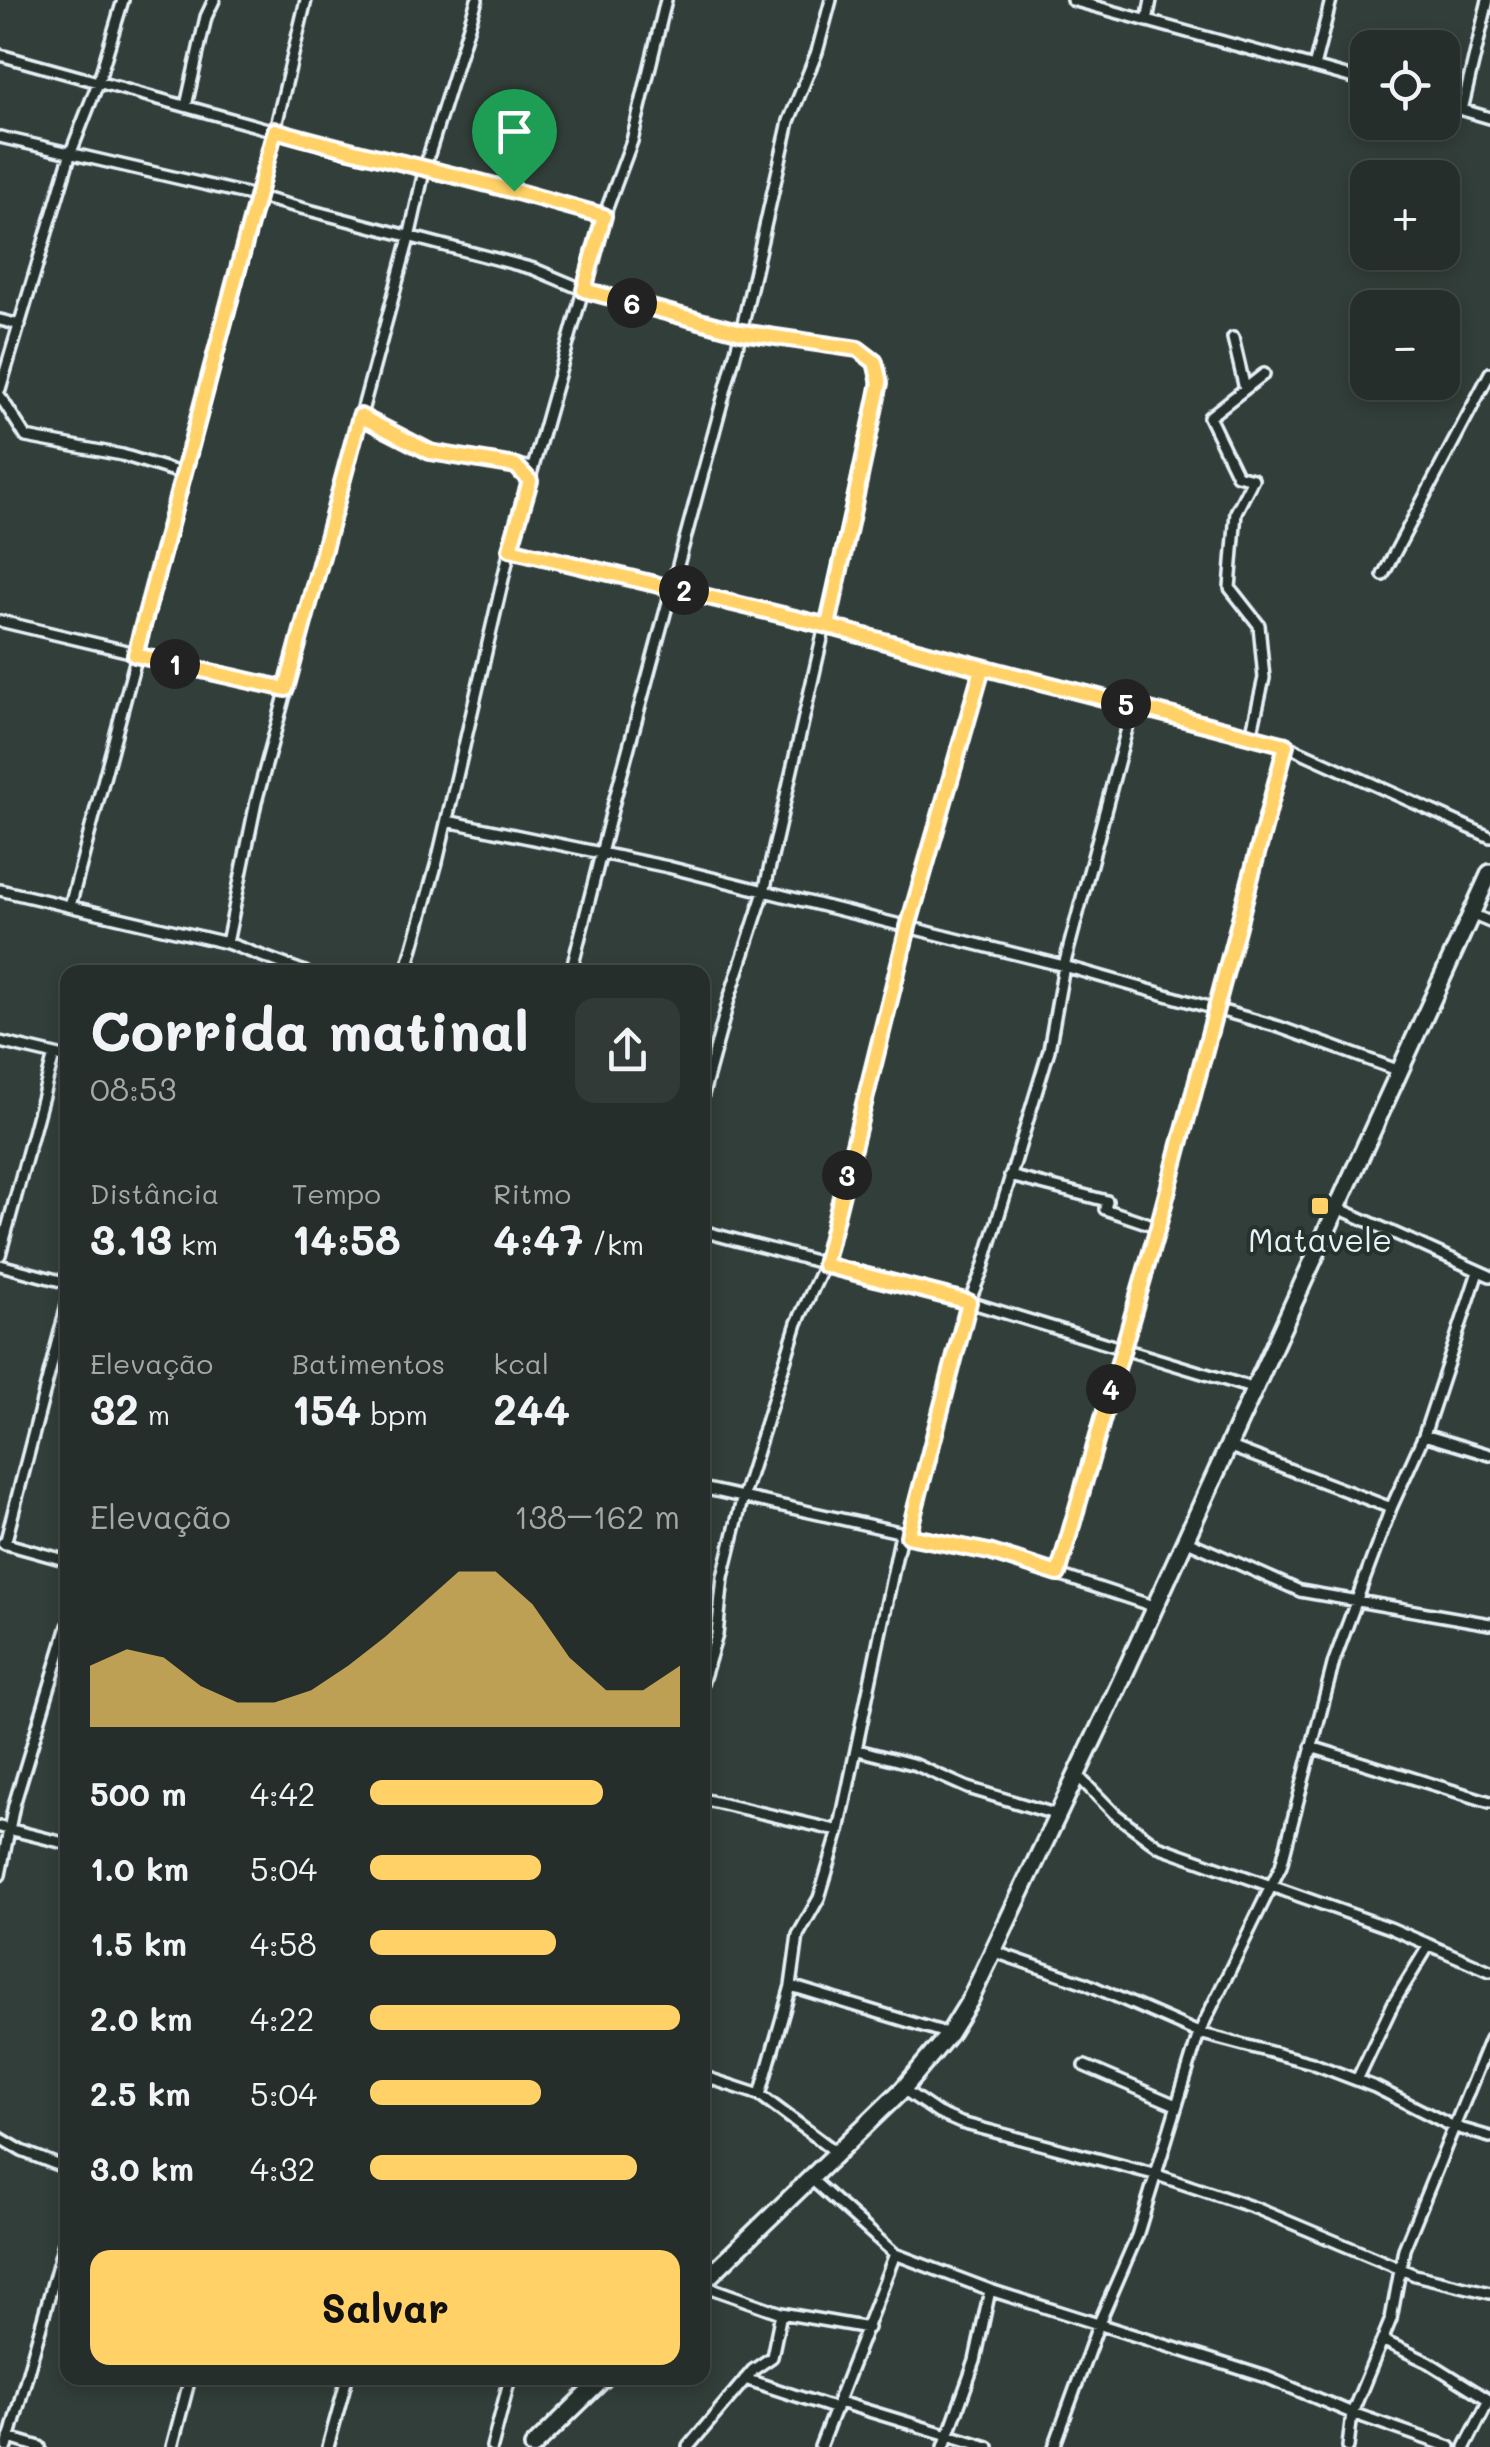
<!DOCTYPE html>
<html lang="pt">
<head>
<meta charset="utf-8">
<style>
	:root { --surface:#262e2b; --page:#323a37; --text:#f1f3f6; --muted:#a4a8a9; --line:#424a47; --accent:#ffd166 }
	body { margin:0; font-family:Mali,sans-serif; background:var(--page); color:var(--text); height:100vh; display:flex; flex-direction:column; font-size:38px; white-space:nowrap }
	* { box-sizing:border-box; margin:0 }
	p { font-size:32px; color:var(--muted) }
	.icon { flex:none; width:55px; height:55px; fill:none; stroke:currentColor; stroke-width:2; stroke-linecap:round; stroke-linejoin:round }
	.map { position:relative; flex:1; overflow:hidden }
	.side { position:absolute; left:60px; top:965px; width:650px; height:1420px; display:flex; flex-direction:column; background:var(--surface); border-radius:20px; box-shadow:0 5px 15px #0003,0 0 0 2px var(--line) }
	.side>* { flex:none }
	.fabs { position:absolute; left:1350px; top:30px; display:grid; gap:20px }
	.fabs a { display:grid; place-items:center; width:110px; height:110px; border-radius:20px; background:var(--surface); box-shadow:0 5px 15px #0003,0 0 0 2px var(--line); font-size:50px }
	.pin { position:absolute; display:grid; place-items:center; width:85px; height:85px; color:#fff; margin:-102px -42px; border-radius:50% 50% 50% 0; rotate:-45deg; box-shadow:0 0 10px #0007 }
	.pin .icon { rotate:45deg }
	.km { position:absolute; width:50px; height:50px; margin:-25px; border-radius:50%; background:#222; color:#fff; font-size:28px; line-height:50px; text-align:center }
	.round { display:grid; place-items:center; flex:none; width:105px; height:105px; border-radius:20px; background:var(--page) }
	.summary { display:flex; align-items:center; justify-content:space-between; height:170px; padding:0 30px }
	h1 { font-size:55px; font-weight:700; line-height:75px }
	.metrics { display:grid; grid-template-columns:repeat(3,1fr); gap:15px; height:170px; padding:10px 30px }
	.metrics div { display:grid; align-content:center }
	.metrics b { font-size:42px; font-weight:700 }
	.metrics small { font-size:28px; font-weight:400 }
	.metrics p { font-size:28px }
	.chart { height:280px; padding:20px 30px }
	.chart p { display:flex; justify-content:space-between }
	.chart svg { width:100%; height:180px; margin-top:10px; fill:var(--accent); opacity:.7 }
	.button { display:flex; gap:20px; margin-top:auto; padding:20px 30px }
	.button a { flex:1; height:115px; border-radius:20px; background:var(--accent); color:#111; font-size:40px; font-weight:700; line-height:115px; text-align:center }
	ul { padding:0 30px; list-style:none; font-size:32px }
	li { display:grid; grid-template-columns:160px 120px 1fr; align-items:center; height:75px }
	li i { height:25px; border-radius:12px; background:var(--accent) }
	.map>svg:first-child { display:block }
</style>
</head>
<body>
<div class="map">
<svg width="1490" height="2447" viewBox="0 0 1490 2447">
	<rect width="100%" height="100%" fill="#323e39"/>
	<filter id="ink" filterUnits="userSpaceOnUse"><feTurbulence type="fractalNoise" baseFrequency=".01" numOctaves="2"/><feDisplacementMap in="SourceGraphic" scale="20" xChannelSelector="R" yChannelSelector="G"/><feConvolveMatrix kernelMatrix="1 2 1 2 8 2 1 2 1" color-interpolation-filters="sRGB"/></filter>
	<g filter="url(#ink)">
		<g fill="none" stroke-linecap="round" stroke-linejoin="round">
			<defs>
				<path id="street" d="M 1072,0 L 1368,82
					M 1147,21 L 1151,0
					M 0,55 L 347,151 L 425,167 L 604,216
					M 1314,67 L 1331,0
					M 1442,104 L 1490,118
					M 186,106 L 206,17 L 214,0
					M 1462,110 L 1488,0
					M 0,137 L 259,197 L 534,269 L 584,290 L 741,332 L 858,349 L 875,361 L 879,372 L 875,407 L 764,892 L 729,999 L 702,1098
					M 0,320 L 20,325
					M 1233,338 L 1245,389
					M 0,389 L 71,152 L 98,83 L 123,0
					M 0,396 L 26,437 L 122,455 L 184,474
					M 360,417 L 430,452 L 533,468
					M 510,549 L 671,587 L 1286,745 L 1490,837
					M 1383,575 L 1490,373
					M 0,621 L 286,689
					M 1251,736 L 1264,678 L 1259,625 L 1230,588 L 1236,512 L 1253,479 L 1237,475 L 1209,417 L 1264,374
					M 447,821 L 668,867 L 1064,966 L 1279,1027 L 1400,1071
					M 0,890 L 227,943 L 305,972
					M 70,906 L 259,197 L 306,0
					M 1471,914 L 1490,922
					M 227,943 L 256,802 L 409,238 L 425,167 L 477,0
					M 406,972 L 437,862 L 510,549 L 604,216 L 632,141 L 666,0
					M 571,972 L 614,802 L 741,332 L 789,121 L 817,52 L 831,0
					M 0,1042 L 68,1058
					M 1010,1176 L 1107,1201 L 1105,1209 L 1158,1227
					M 1338,1208 L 1490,1276
					M 702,1231 L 969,1302 L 1255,1389
					M 0,1255 L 54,1055
					M 0,1265 L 68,1283
					M 1424,1435 L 1490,1455
					M 1228,1446 L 1391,1508
					M 702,1488 L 989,1552 L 1153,1606
					M 908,1536 L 969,1302 L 982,1271 L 1049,1050 L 1064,966 L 1133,706
					M 1185,1540 L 1300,1591 L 1490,1624
					M 3,1543 L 68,1561
					M 5,1544 L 68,1301
					M 1058,1574 L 1158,1227 L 1286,745
					M 702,1684 L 717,1635 L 723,1577 L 743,1496 L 797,1323 L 824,1265 L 909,927 L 982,669
					M 1311,1747 L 1490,1802
					M 858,1750 L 916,1765 L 968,1788 L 1058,1815
					M 1077,1775 L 1115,1814 L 1158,1846 L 1390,1928 L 1490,1971
					M 702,1799 L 839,1831
					M 0,1827 L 68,1844
					M 0,1875 L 14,1805 L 68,1626
					M 995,1952 L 1085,1983 L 1199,2033 L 1312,2063 L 1375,2087 L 1452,2126 L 1490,2137
					M 791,1986 L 949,2034
					M 1085,2066 L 1176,2105
					M 702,2076 L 760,2095 L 836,2152
					M 1357,2080 L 1393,2004 L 1429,1945
					M 903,2089 L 938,2113 L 961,2123 L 1154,2174 L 1258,2209 L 1415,2275 L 1490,2293
					M 760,2095 L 791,1986 L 798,1935 L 819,1898 L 839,1831 L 901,1534
					M 0,2138 L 22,2151 L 68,2169
					M 810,2178 L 895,2254 L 990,2290 L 1266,2377 L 1352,2413 L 1450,2447
					M 702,2285 L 781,2313 L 868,2328
					M 1384,2341 L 1430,2363 L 1489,2400 L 1465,2447
					M 745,2379 L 836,2409
					M 839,2402 L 988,2447
					M 9,2438 L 40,2447
					M 7,2447 L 68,2229
					M 172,2447 L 190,2378
					M 328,2447 L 347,2378
					M 492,2447 L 510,2378
					M 688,2447 L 753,2370 L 772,2357 L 781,2313
					M 820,2447 L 895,2254
					M 944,2447 L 975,2361 L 990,2290
					M 1054,2447 L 1099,2323 L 1137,2236 L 1199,2033 L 1281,1866 L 1334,1661 L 1391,1508 L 1424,1435 L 1478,1272
					M 1348,2447 L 1352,2413 L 1391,2319 L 1404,2249 L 1490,2039"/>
				<path id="highway" d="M 702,2283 L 903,2089 L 949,2034 L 970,2000 L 1115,1694 L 1490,873
					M 533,2447 L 604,2378"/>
			</defs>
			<!-- street casing -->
			<use href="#street" stroke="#e8f1f8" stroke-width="16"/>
			<!-- highway casing -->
			<use href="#highway" stroke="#e8f1f8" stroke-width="22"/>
			<!-- street -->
			<use href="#street" stroke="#26332d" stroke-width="9"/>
			<!-- highway -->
			<use href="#highway" stroke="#26332d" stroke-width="15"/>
		</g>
	</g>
	<g fill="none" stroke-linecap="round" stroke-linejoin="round" filter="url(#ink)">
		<defs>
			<path id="route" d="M 514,191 C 435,169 354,153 275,130 L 135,655 L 286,689 L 360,416 L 430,452 L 516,466 L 530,481 L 510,549 L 828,626 L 982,669 L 908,927 L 824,1265 L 969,1302 L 908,1536 L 989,1552 L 1058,1574 L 1158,1227 L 1286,745 C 1133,705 980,668 828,626 L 880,383 L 875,362 L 858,349 L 741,332 L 584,290 L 604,216 L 514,191"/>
		</defs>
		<!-- route casing -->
		<use href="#route" stroke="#fff" stroke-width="20"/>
		<!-- route -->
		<use href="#route" stroke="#ffd166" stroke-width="12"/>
	</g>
	<!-- markers -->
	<rect fill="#ffd166" stroke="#26332d" stroke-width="4" x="1310" y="1196" width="20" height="20" rx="5"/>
	<g text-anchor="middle" stroke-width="8" stroke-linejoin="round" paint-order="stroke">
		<!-- poi labels -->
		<g font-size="32" fill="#e8f1f8" stroke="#26332d">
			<text x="1320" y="1252">Matavele</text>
		</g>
	</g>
</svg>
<div class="fabs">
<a><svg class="icon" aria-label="locate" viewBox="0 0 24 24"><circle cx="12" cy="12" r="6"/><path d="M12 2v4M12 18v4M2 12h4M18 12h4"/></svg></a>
<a>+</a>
<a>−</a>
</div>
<div class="pin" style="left:514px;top:191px;background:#1e9e55"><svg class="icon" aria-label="arrive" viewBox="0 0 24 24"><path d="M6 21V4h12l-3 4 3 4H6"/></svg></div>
<b class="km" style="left:175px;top:664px">1</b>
<b class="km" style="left:684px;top:590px">2</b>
<b class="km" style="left:847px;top:1175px">3</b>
<b class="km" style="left:1111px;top:1389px">4</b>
<b class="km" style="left:1126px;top:704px">5</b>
<b class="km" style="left:632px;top:303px">6</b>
<section class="side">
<div class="summary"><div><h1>Corrida matinal</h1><p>08:53</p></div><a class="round"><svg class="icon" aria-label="share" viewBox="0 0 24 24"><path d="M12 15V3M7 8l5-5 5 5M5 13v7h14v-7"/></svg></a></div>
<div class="metrics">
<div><p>Distância</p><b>3.13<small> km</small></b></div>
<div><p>Tempo</p><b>14:58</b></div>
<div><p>Ritmo</p><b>4:47<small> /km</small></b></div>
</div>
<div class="metrics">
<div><p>Elevação</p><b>32<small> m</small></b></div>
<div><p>Batimentos</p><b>154<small> bpm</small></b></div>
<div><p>kcal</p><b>244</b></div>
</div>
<div class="chart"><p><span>Elevação</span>138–162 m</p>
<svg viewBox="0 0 160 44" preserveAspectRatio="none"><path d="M0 44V29L10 25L20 27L30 34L40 38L50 38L60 35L70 29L80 22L90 14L100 6L110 6L120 14L130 27L140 35L150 35L160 29V44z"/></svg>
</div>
<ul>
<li><b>500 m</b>4:42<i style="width:75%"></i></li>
<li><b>1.0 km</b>5:04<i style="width:55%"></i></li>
<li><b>1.5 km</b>4:58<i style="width:60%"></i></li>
<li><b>2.0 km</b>4:22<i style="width:100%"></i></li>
<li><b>2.5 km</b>5:04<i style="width:55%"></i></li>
<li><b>3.0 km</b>4:32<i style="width:86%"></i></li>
</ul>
<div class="button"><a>Salvar</a></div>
</section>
</div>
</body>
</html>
